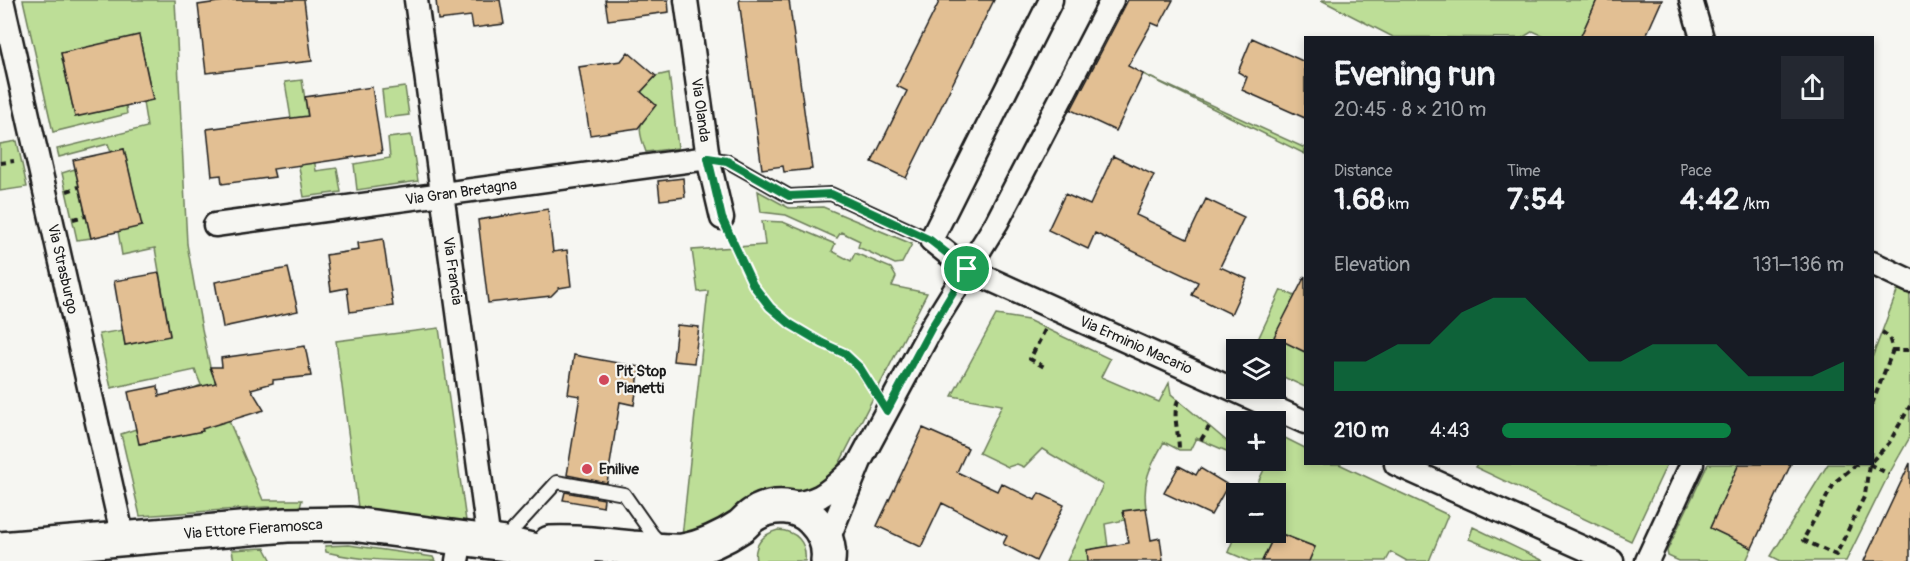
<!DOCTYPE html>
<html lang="en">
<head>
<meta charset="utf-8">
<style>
	:root { --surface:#171b24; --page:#242831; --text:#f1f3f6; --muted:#9ea1a6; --accent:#0b8043 }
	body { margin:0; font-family:Pangolin,sans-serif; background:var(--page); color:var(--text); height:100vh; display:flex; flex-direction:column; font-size:22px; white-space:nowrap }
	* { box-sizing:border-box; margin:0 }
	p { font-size:20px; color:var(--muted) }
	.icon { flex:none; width:33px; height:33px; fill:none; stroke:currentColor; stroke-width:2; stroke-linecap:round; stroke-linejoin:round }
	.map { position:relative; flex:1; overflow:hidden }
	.drawer { position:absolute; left:1304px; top:36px; width:570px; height:429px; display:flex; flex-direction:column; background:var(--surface); border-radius:0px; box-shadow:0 3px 9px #0003 }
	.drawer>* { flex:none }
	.tools { position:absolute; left:1226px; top:339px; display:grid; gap:12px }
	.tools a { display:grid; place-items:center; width:60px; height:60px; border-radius:0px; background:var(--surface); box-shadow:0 3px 9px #0003; font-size:30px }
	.pin { position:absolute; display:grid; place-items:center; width:51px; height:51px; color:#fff; margin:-26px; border:3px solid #fff; border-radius:50%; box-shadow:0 2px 6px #0007 }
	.round { display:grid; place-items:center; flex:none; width:63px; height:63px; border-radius:0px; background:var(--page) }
	.summary { display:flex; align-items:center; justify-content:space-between; height:102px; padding:0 30px }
	h1 { font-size:33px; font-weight:700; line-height:45px }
	.metrics { display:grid; grid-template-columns:repeat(3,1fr); gap:9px; height:102px; padding:6px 30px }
	.metrics div { display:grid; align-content:center }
	.metrics b { font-size:30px; font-weight:700 }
	.metrics small { font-size:16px; font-weight:400 }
	.metrics p { font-size:16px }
	.chart { height:168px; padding:12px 30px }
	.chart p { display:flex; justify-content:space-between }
	.chart svg { width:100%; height:108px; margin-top:6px; fill:var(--accent); opacity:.7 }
	ul { padding:0 30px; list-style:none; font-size:20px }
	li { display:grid; grid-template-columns:96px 72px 1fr; align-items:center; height:45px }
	li i { height:15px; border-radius:8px; background:var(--accent) }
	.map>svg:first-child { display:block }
</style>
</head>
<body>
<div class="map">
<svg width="1910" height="561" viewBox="0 0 1910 561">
	<rect width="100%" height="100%" fill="#f6f6f2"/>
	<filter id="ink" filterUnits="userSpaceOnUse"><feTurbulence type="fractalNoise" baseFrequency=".0167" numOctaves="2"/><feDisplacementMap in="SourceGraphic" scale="12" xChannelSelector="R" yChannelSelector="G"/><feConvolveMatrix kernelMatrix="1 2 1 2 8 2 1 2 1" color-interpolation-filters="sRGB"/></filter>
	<g filter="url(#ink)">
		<!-- green -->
		<path fill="#bdde97" stroke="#6c7d5a" stroke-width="1.5" d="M 23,0 L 175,0 L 187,244 L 202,329 L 210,367 L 229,421 L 263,500 L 302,500 L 300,507 L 266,507 L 140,516 L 121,434 L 136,429 L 140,444 L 202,431 L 194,388 L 201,385 L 195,370 L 111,388 L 99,334 L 123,330 L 125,345 L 170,335 L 155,248 L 122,255 L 118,231 L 141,225 L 124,149 L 111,152 L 108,144 L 59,157 L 57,149 L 147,127 L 143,102 L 153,99 L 139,36 L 61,53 L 75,116 L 126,106 L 127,114 L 53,132 Z
			M 1321,0 L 1597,0 L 1580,38 L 1546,37 L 1533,31 L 1522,38 L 1393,37 Z
			M 669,73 L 678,148 L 646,152 C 636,125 639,126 655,105 L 641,92 L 656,76 Z
			M 1143,74 L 1305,148 L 1305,154 Z
			M 302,80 L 316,171 L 337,168 L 341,192 L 304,197 L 285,82 Z
			M 405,87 L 409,115 L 385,118 L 382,90 Z
			M 411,135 L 418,181 L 357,190 L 354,164 L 390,158 L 388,138 Z
			M 17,141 L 27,187 L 0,191 L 0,144 Z
			M 75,169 L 91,238 L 77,240 L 62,173 Z
			M 758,191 L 789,208 L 823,207 L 912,244 L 902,263 L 895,264 L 858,247 L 860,241 L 841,232 L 837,238 L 786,215 L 761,212 Z
			M 762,221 L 783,222 L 835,244 L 832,251 L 851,261 L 855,253 L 891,268 L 896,277 L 892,286 L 927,293 L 838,466 C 808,509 801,481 764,492 C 744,498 731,516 713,526 C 704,532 692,534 682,537 L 708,291 L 698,292 L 692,250 L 765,245 Z
			M 1898,289 L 1910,295 L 1910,437 L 1889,474 L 1846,561 L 1781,561 L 1771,556 L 1828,464 L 1872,464 L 1872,358 Z
			M 1281,290 L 1295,296 L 1275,337 L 1305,352 L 1305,387 L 1275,373 L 1275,350 L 1253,350 Z
			M 996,315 L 1028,320 L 1110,359 L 1101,377 L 1159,402 L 1169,383 L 1171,394 L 1236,449 L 1236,455 L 1196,438 L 1190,450 L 1179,450 L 1164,442 C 1151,466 1142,479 1146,508 L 1123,511 L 1125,520 L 1105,524 L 1108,547 L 1098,548 L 1100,561 L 1067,561 L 1103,485 L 1042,449 L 1024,467 L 1017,464 L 1008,467 L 979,453 L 1002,405 L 952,396 Z
			M 439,328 L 466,521 L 358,507 L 336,341 Z
			M 1279,435 L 1305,448 L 1305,464 L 1339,464 L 1448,515 L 1429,561 L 1407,561 L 1391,552 L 1386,561 L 1309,561 L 1315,547 L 1277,532 L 1262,561 L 1249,561 L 1228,552 L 1236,533 L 1275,532 L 1275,494 L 1253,493 L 1268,461 L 1275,460 L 1275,445 Z
			M 1477,464 L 1667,464 L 1631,541 L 1475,467 Z
			M 1708,464 L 1739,464 L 1710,528 L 1752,548 L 1746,561 L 1679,561 L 1668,556 L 1667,551 Z
			M 1473,527 L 1544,561 L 1522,561 L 1469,539 Z
			M 778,530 C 796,531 807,542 805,561 L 756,561 C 753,545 763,534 778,530 Z
			M 349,545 L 433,557 L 435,561 C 398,561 362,561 326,552 L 325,546 Z
			M 265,548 L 272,561 L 234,561 L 232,550 Z"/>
		<!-- building -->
		<path fill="#e2bf93" stroke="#1c1c1c" stroke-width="1.5" d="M 232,0 L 304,0 L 312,61 L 206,73 L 198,5 Z
			M 436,0 L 500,0 L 504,24 L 473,28 L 471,16 L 438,20 Z
			M 605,0 L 668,0 L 669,12 L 608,20 Z
			M 739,0 L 789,0 L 812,169 L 784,172 L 783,166 L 762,169 Z
			M 940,0 L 994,0 L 906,178 L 872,162 L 907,91 L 897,86 Z
			M 1128,0 L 1173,0 L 1159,26 L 1152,23 L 1128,66 L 1143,74 L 1116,131 L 1071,110 Z
			M 1597,0 L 1662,0 L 1645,38 L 1580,38 Z
			M 139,35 L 153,100 L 75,117 L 61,53 Z
			M 1252,38 L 1305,62 L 1305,118 L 1242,90 L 1247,77 L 1238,72 Z
			M 628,52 L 656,76 L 641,92 L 656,105 L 638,128 L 590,135 L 579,67 L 621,61 Z
			M 372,87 L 382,153 L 273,169 L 275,177 L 222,184 L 221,175 L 212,176 L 207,129 L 308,116 L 305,97 Z
			M 124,149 L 142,226 L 91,238 L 73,160 Z
			M 1113,156 L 1154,175 L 1136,215 L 1187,239 L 1206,199 L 1244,217 L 1220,267 L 1247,279 L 1231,314 L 1192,295 L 1198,282 L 1095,233 L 1088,249 L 1048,230 L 1065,194 L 1090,205 Z
			M 683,178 L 685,197 L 660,200 L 658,181 Z
			M 548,209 L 553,252 L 567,250 L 571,286 L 559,288 L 551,296 L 488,303 L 478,220 Z
			M 383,239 L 393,306 L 350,312 L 347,288 L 331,291 L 326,255 L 359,250 L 358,243 Z
			M 288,268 L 298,311 L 223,327 L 215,282 Z
			M 159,273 L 170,336 L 125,345 L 114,281 Z
			M 1305,276 L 1305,352 L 1274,337 Z
			M 677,325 L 699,327 L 694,363 L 673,361 Z
			M 305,346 L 311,376 L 273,380 L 273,383 L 251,389 L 264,410 L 202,429 L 203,431 L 139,444 L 128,392 L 158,386 L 159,396 L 216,383 L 210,367 L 222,367 L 221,358 Z
			M 574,355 L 640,367 L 634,405 L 620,402 L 607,483 L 567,475 L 580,396 L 568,394 Z
			M 923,428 L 968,448 L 957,472 L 997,491 L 1001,483 L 1035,500 L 1039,493 L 1064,505 L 1036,561 L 1003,544 L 1007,536 L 942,503 L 921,547 L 877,526 Z
			M 1910,463 L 1910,561 L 1864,561 Z
			M 1739,464 L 1791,464 L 1752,548 L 1710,528 Z
			M 1179,466 L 1196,475 L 1200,468 L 1228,485 L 1211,515 L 1164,493 Z
			M 565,492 L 604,499 L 603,507 L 563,500 Z
			M 1146,508 L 1151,540 L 1160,538 L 1163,561 L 1088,561 L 1087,550 L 1129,543 L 1123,511 Z
			M 1276,532 L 1315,547 L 1309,561 L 1262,561 Z"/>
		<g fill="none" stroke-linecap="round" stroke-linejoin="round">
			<defs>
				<path id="lane" d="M 708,158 L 727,161 L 789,196 L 831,194 L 931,240
					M 503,541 L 557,482 L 624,494 L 652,534 L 661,544"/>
				<path id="street" d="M 2,0 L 123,538
					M 416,0 L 489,542
					M 686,0 L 708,158 L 722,218
					M 1051,0 L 931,240 L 967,269 L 1305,422
					M 1691,0 L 1702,38
					M 215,225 L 708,158
					M 1872,263 L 1910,281
					M 1396,464 L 1612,561
					M 784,505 C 821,502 827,493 853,469
					M 827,542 L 860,461 L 933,325 L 997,222 L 1112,0
					M 457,561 L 461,538
					M 1647,561 L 1692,464"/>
				<path id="secondary" d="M 550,543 C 578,542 605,545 632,548 C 649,549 666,552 682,551 C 702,548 725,537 741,526 C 746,522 749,517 755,514 C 773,503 798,504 813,520 C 825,532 830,545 828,561
					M 0,549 L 287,525 L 351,524 L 506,544 L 579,561"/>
			</defs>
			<!-- lane casing -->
			<use href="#lane" stroke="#1c1c1c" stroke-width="16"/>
			<!-- street casing -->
			<use href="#street" stroke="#1c1c1c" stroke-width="27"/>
			<!-- secondary casing -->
			<use href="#secondary" stroke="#1c1c1c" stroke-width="38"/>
			<!-- path -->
			<path stroke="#1c1c1c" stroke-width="4" stroke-dasharray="6 4.5" stroke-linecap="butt" d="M 0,163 L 14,161
				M 67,191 L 79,187
				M 73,219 L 86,216
				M 731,238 L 753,285 L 770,307 L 790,324 L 822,343 L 844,353 L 860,368 L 874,389
				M 1045,330 L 1030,359 L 1046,368
				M 1882,332 L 1889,337 L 1893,350 L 1910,350
				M 1178,400 C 1172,417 1179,432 1179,450
				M 1872,404 L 1893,350
				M 1201,440 L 1209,427
				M 1872,461 L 1889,443 L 1910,406
				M 1857,464 L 1835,482 L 1803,540 L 1836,555 L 1865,495 L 1869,464
				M 1869,464 L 1889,474"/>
			<!-- lane -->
			<use href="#lane" stroke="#f6f6f2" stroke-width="12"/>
			<!-- street -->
			<use href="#street" stroke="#f6f6f2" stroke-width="22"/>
			<!-- secondary -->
			<use href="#secondary" stroke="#f6f6f2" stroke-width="33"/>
		</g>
	</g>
	<g fill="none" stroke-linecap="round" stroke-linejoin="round" filter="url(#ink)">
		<defs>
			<path id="route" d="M 708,158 L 727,161 L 789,196 L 831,194 L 930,240 L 967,269 L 933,325 L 887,411 L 860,368 L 844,353 L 822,343 L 790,324 L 770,307 L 753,285 L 722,218 Z"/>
		</defs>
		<!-- route casing -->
		<use href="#route" stroke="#fff" stroke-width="12"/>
		<!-- route -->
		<use href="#route" stroke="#0b8043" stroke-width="8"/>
	</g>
	<!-- markers -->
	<g fill="#d1495b" stroke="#f6f6f2" stroke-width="2">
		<circle cx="604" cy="380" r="6"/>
		<circle cx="587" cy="469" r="6"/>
	</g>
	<g text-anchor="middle" stroke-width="4.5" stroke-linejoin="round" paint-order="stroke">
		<!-- street labels -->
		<g font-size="15" fill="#1c1c1c" stroke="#f6f6f2">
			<text transform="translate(701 110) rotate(82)" y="5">Via Olanda</text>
			<text transform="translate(461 192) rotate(-8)" y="5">Via Gran Bretagna</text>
			<text transform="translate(63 269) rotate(77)" y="5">Via Strasburgo</text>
			<text transform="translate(453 271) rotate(82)" y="5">Via Francia</text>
			<text transform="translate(1136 345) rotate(24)" y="5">Via Erminio Macario</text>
			<text transform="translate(253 529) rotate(-4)" y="5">Via Ettore Fieramosca</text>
		</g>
		<!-- poi labels -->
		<g font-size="15" font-weight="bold" fill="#1c1c1c" stroke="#f6f6f2" text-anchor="start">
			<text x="616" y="376">Pit Stop<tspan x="616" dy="17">Pianetti</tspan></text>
			<text x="599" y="474">Enilive</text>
		</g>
	</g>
</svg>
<div class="tools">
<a><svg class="icon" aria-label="layers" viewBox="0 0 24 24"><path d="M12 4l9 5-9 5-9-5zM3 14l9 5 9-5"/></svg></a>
<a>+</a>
<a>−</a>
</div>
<div class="pin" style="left:967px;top:269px;background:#1e9e55"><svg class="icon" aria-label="arrive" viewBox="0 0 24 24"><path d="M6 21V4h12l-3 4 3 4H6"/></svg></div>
<section class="drawer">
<div class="summary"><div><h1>Evening run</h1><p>20:45 · 8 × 210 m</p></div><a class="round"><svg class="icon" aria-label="share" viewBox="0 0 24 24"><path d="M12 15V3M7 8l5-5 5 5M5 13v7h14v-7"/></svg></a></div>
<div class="metrics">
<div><p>Distance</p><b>1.68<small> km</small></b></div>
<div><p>Time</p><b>7:54</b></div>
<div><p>Pace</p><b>4:42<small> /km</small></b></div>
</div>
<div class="chart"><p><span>Elevation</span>131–136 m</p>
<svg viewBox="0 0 160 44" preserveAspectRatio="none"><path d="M0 44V32L10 32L20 25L30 25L40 12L50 6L60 6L70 19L80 32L90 32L100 25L110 25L120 25L130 38L140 38L150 38L160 32V44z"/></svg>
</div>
<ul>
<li><b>210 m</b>4:43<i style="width:67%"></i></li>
</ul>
</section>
</div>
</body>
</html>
